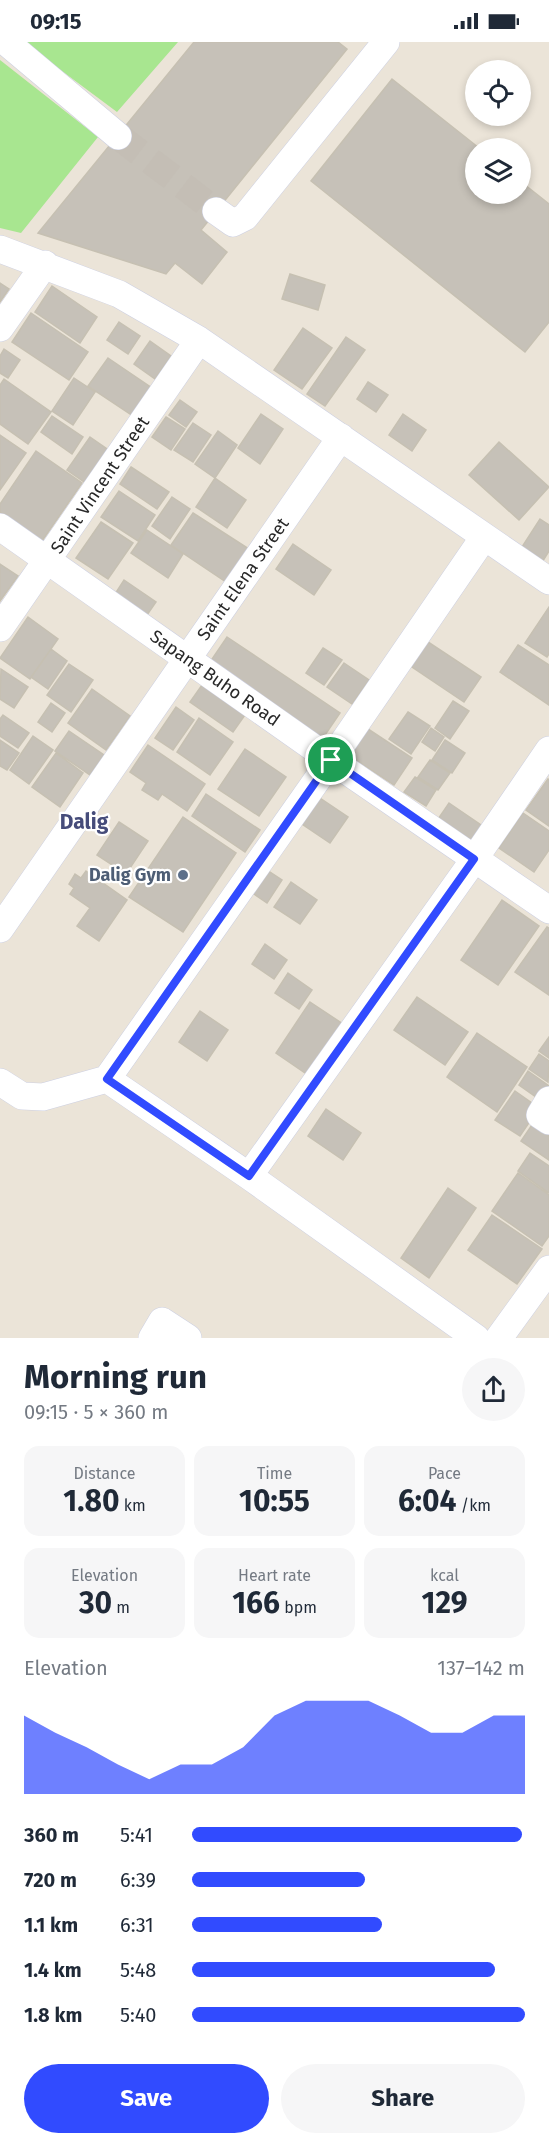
<!DOCTYPE html>
<html lang="en">
<head>
<meta charset="utf-8">
<style>
	:root { --surface:#fff; --page:#f6f6f7; --text:#1f2937; --muted:#747a83; --accent:#314bff }
	body { margin:0; font-family:"Fira Sans",sans-serif; background:var(--page); color:var(--text); height:100vh; display:flex; flex-direction:column; font-size:22px; white-space:nowrap }
	* { box-sizing:border-box; margin:0 }
	p { font-size:20px; color:var(--muted) }
	.icon { flex:none; width:33px; height:33px; fill:none; stroke:currentColor; stroke-width:2; stroke-linecap:round; stroke-linejoin:round }
	.map { position:relative; height:1296px; overflow:hidden }
	.drawer { display:flex; flex-direction:column; background:var(--surface); flex:1 }
	.drawer>* { flex:none }
	.tools { position:absolute; left:465px; top:18px; display:grid; gap:12px }
	.tools a { display:grid; place-items:center; width:66px; height:66px; border-radius:50%; background:var(--surface); box-shadow:0 3px 9px #0003; font-size:30px }
	.pin { position:absolute; display:grid; place-items:center; width:51px; height:51px; color:#fff; margin:-26px; border:3px solid #fff; border-radius:50%; box-shadow:0 2px 6px #0007 }
	.round { display:grid; place-items:center; flex:none; width:63px; height:63px; border-radius:32px; background:var(--page) }
	.head { display:flex; align-items:center; justify-content:space-between; height:102px; padding:0 24px }
	h1 { font-size:33px; font-weight:700; line-height:45px }
	.figures { display:grid; grid-template-columns:repeat(3,1fr); gap:9px; height:102px; padding:6px 24px }
	.figures div { display:grid; align-content:center; border-radius:15px; background:var(--page); text-align:center }
	.figures b { font-size:30px; font-weight:700 }
	.figures small { font-size:16px; font-weight:400 }
	.figures p { font-size:16px }
	.chart { height:168px; padding:12px 24px }
	.chart p { display:flex; justify-content:space-between }
	.chart svg { width:100%; height:108px; margin-top:6px; fill:var(--accent); opacity:.7 }
	.action { display:flex; gap:12px; margin-top:auto; padding:12px 24px }
	.action a { flex:1; height:69px; border-radius:36px; background:var(--accent); color:#fff; font-size:24px; font-weight:700; line-height:69px; text-align:center }
	.action a+a { background:var(--page); color:var(--text) }
	ul { padding:0 24px; list-style:none; font-size:20px }
	li { display:grid; grid-template-columns:96px 72px 1fr; align-items:center; height:45px }
	li i { height:15px; border-radius:8px; background:var(--accent) }
	.status { display:flex; justify-content:space-between; align-items:center; height:42px; padding:0 30px; background:var(--surface); direction:ltr }
	.status svg { height:16px; fill:currentColor }
	.map>svg:first-child { display:block }
</style>
</head>
<body>
<div class="status"><b>09:15</b><svg viewBox="0 0 49 12"><path d="M0 12V9h3v3zM5 12V6h3v6zM10 12V3h3v9zM15 12V0h3v12zM26 1h20v11H26zM47 4h2v5h-2z"/></svg></div>
<div class="map">
<svg width="549" height="1296" viewBox="0 0 549 1296">
	<rect width="100%" height="100%" fill="#ebe4d8"/>
	<!-- green -->
	<path fill="#a8e690" d="M 23,0 L 178,0 L 117,70 Z
		M 0,18 L 98,95 L 21,191 L 0,186 Z"/>
	<!-- building -->
	<path fill="#c6c1b8" stroke="#c6c0b2" stroke-width="1.5" d="M 194,0 L 338,0 L 347,7 L 201,188 L 227,210 L 202,242 L 175,221 L 166,232 L 38,191 Z
		M 392,37 L 479,106 L 476,106 L 476,152 L 520,152 L 520,139 L 549,162 L 549,280 L 525,310 L 311,139 Z
		M 290,232 L 325,243 L 318,268 L 282,257 Z
		M 0,241 L 9,247 L 0,260 Z
		M 52,244 L 97,275 L 80,301 L 35,270 Z
		M 31,271 L 88,310 L 69,338 L 12,300 Z
		M 119,280 L 140,294 L 128,312 L 107,298 Z
		M 303,286 L 332,306 L 302,347 L 274,328 Z
		M 346,295 L 365,308 L 325,364 L 307,352 Z
		M 150,299 L 171,314 L 155,337 L 134,322 Z
		M 4,307 L 20,318 L 8,336 L 0,331 L 0,314 Z
		M 108,316 L 152,346 L 133,374 L 88,344 Z
		M 74,336 L 95,350 L 73,383 L 52,369 Z
		M 4,337 L 51,370 L 28,402 L 0,382 L 0,343 Z
		M 368,340 L 388,353 L 376,370 L 357,357 Z
		M 180,358 L 197,370 L 186,385 L 169,373 Z
		M 261,372 L 283,387 L 260,422 L 238,406 Z
		M 403,372 L 426,388 L 412,409 L 389,393 Z
		M 52,374 L 83,395 L 72,412 L 41,390 Z
		M 166,375 L 185,387 L 171,408 L 152,395 Z
		M 193,381 L 211,393 L 193,420 L 174,408 Z
		M 218,389 L 237,403 L 215,436 L 195,422 Z
		M 0,393 L 26,411 L 0,448 Z
		M 90,395 L 110,409 L 87,442 L 67,428 Z
		M 499,400 L 549,445 L 519,478 L 469,433 Z
		M 36,409 L 82,441 L 42,499 L 0,470 L 0,462 Z
		M 131,425 L 169,450 L 157,467 L 120,442 Z
		M 215,436 L 246,458 L 227,486 L 196,465 Z
		M 119,449 L 155,473 L 138,499 L 101,475 Z
		M 172,455 L 190,467 L 170,497 L 152,484 Z
		M 193,471 L 249,507 L 226,540 L 171,503 Z
		M 540,477 L 549,483 L 549,509 L 541,522 L 520,508 Z
		M 101,480 L 133,501 L 108,537 L 76,516 Z
		M 147,488 L 183,512 L 168,536 L 131,511 Z
		M 293,502 L 331,528 L 314,553 L 276,527 Z
		M 0,522 L 18,534 L 0,559 Z
		M 124,538 L 156,560 L 147,573 L 115,552 Z
		M 549,565 L 549,612 L 547,615 L 525,601 Z
		M 28,575 L 58,597 L 30,637 L 0,616 Z
		M 227,595 L 340,671 L 323,696 L 210,620 Z
		M 425,598 L 481,635 L 464,660 L 409,623 Z
		M 518,603 L 549,623 L 549,663 L 500,630 Z
		M 323,606 L 342,618 L 324,643 L 306,631 Z
		M 51,607 L 67,619 L 48,647 L 31,635 Z
		M 344,621 L 369,638 L 352,662 L 327,645 Z
		M 69,622 L 93,638 L 71,670 L 47,653 Z
		M 1,627 L 28,645 L 14,666 L 0,657 Z
		M 202,643 L 245,673 L 233,690 L 190,660 Z
		M 92,647 L 130,674 L 106,708 L 68,681 Z
		M 453,659 L 469,669 L 450,697 L 435,686 Z
		M 51,661 L 65,671 L 52,690 L 38,680 Z
		M 176,665 L 194,678 L 173,708 L 155,696 Z
		M 408,670 L 430,684 L 411,712 L 389,697 Z
		M 3,673 L 29,691 L 18,706 L 0,694 L 0,677 Z
		M 199,676 L 233,700 L 210,733 L 177,710 Z
		M 365,685 L 412,716 L 394,743 L 347,712 Z
		M 431,686 L 444,695 L 435,709 L 422,700 Z
		M 69,689 L 104,713 L 90,733 L 55,709 Z
		M 33,694 L 53,708 L 29,742 L 10,728 Z
		M 0,698 L 19,711 L 7,728 L 0,724 Z
		M 445,698 L 465,711 L 452,731 L 432,718 Z
		M 148,703 L 205,742 L 187,769 L 162,752 L 158,758 L 142,748 L 146,741 L 130,730 Z
		M 245,707 L 286,735 L 259,774 L 218,747 Z
		M 56,711 L 83,731 L 60,765 L 32,745 Z
		M 430,718 L 450,731 L 438,748 L 418,735 Z
		M 415,735 L 436,748 L 426,764 L 404,750 Z
		M 548,737 L 549,738 L 549,784 L 526,768 Z
		M 206,752 L 260,788 L 245,810 L 192,774 Z
		M 314,752 L 348,775 L 330,801 L 296,778 Z
		M 449,761 L 484,785 L 470,806 L 434,783 Z
		M 523,771 L 549,789 L 549,808 L 534,830 L 499,806 Z
		M 183,775 L 236,811 L 183,890 L 129,855 Z
		M 119,780 L 148,799 L 126,832 L 97,813 Z
		M 267,828 L 282,838 L 267,861 L 251,850 Z
		M 86,829 L 127,858 L 99,899 L 77,884 L 90,866 L 70,852 L 74,846 L 69,842 L 75,832 L 81,836 Z
		M 291,840 L 317,858 L 300,882 L 274,865 Z
		M 502,858 L 539,884 L 498,943 L 461,918 Z
		M 547,885 L 549,886 L 549,953 L 515,930 Z
		M 265,902 L 287,918 L 274,937 L 252,922 Z
		M 288,931 L 312,948 L 299,967 L 275,951 Z
		M 417,955 L 468,990 L 445,1023 L 394,988 Z
		M 310,960 L 343,982 L 308,1033 L 276,1011 Z
		M 200,969 L 228,988 L 207,1019 L 179,1000 Z
		M 477,991 L 527,1025 L 497,1070 L 447,1035 Z
		M 549,995 L 549,1016 L 539,1009 Z
		M 539,1012 L 549,1019 L 548,1040 L 529,1027 Z
		M 528,1029 L 549,1044 L 549,1051 L 543,1060 L 519,1043 Z
		M 515,1049 L 539,1066 L 520,1094 L 495,1078 Z
		M 326,1067 L 361,1091 L 343,1118 L 308,1094 Z
		M 536,1077 L 549,1085 L 549,1118 L 521,1099 Z
		M 530,1111 L 549,1124 L 549,1151 L 518,1129 Z
		M 518,1131 L 549,1153 L 549,1194 L 542,1204 L 492,1169 Z
		M 448,1146 L 476,1166 L 429,1236 L 401,1216 Z
		M 492,1173 L 542,1207 L 517,1242 L 468,1208 Z"/>
	<g fill="none" stroke-linecap="round" stroke-linejoin="round">
		<!-- minor-tunnel -->
		<path stroke="#c4beb5" stroke-width="27" stroke-dasharray="27 14" stroke-linecap="butt" d="M 118,94 L 216,169"/>
		<defs>
			<path id="minor" d="M 6,0 L 118,94
				M 216,169 L 233,181 L 245,175 L 386,0
				M 0,207 L 119,252 L 199,298 L 549,539
				M 0,286 L 45,222
				M 0,485 L 331,718 L 549,868
				M 0,586 L 199,298
				M 0,887 L 341,395
				M 107,1037 L 331,718 L 484,495
				M 0,1040 L 22,1054 L 43,1055 L 107,1037 L 249,1134 L 476,1296
				M 549,1058 L 540,1073 L 549,1079
				M 249,1134 L 466,829 L 549,708
				M 152,1296 L 162,1279 L 188,1296
				M 499,1296 L 549,1227"/>
		</defs>
		<!-- minor casing -->
		<use href="#minor" stroke="#cdd0e2" stroke-width="28"/>
		<!-- minor -->
		<use href="#minor" stroke="#fff" stroke-width="27"/>
	</g>
	<g fill="none" stroke-linecap="round" stroke-linejoin="round">
		<defs>
			<path id="route" d="M 331,718 L 474,817 L 249,1134 L 107,1037 Z"/>
		</defs>
		<!-- route casing -->
		<use href="#route" stroke="#fff" stroke-width="12"/>
		<!-- route -->
		<use href="#route" stroke="#314bff" stroke-width="8"/>
	</g>
	<!-- markers -->
	<circle fill="#5c6f8a" stroke="#fff" stroke-width="2" cx="183" cy="833" r="6"/>
	<g text-anchor="middle" stroke-width="4.5" stroke-linejoin="round" paint-order="stroke">
		<!-- street labels -->
		<g font-size="18" fill="#282828" stroke="#fff">
			<text transform="translate(100 443) rotate(-56)" y="6">Saint Vincent Street</text>
			<text transform="translate(243 537) rotate(-55)" y="6">Saint Elena Street</text>
			<text transform="translate(215 636) rotate(35)" y="6">Sapang Buho Road</text>
		</g>
		<!-- service labels -->
		<g font-size="18" font-weight="bold" fill="#4e5e75" stroke="#fff" text-anchor="end">
			<text x="171" y="839">Dalig Gym</text>
		</g>
		<!-- quarter labels -->
		<g font-size="21" font-weight="bold" fill="#464c7a" stroke="#fff">
			<text x="84" y="787">Dalig</text>
		</g>
	</g>
</svg>
<div class="tools">
<a><svg class="icon" aria-label="locate" viewBox="0 0 24 24"><circle cx="12" cy="12" r="6"/><path d="M12 2v4M12 18v4M2 12h4M18 12h4"/></svg></a>
<a><svg class="icon" aria-label="layers" viewBox="0 0 24 24"><path d="M12 4l9 5-9 5-9-5zM3 14l9 5 9-5"/></svg></a>
</div>
<div class="pin" style="left:331px;top:718px;background:#1e9e55"><svg class="icon" aria-label="arrive" viewBox="0 0 24 24"><path d="M6 21V4h12l-3 4 3 4H6"/></svg></div>
</div>
<section class="drawer">
<div class="head"><div><h1>Morning run</h1><p>09:15 · 5 × 360 m</p></div><a class="round"><svg class="icon" aria-label="share" viewBox="0 0 24 24"><path d="M12 15V3M7 8l5-5 5 5M5 13v7h14v-7"/></svg></a></div>
<div class="figures">
<div><p>Distance</p><b>1.80<small> km</small></b></div>
<div><p>Time</p><b>10:55</b></div>
<div><p>Pace</p><b>6:04<small> /km</small></b></div>
</div>
<div class="figures">
<div><p>Elevation</p><b>30<small> m</small></b></div>
<div><p>Heart rate</p><b>166<small> bpm</small></b></div>
<div><p>kcal</p><b>129</b></div>
</div>
<div class="chart"><p><span>Elevation</span>137–142 m</p>
<svg viewBox="0 0 160 44" preserveAspectRatio="none"><path d="M0 44V12L10 19L20 25L30 32L40 38L50 32L60 32L70 25L80 12L90 6L100 6L110 6L120 12L130 19L140 19L150 12L160 12V44z"/></svg>
</div>
<ul>
<li><b>360 m</b>5:41<i style="width:99%"></i></li>
<li><b>720 m</b>6:39<i style="width:52%"></i></li>
<li><b>1.1 km</b>6:31<i style="width:57%"></i></li>
<li><b>1.4 km</b>5:48<i style="width:91%"></i></li>
<li><b>1.8 km</b>5:40<i style="width:100%"></i></li>
</ul>
<div class="action"><a>Save</a><a>Share</a></div>
</section>
</body>
</html>
